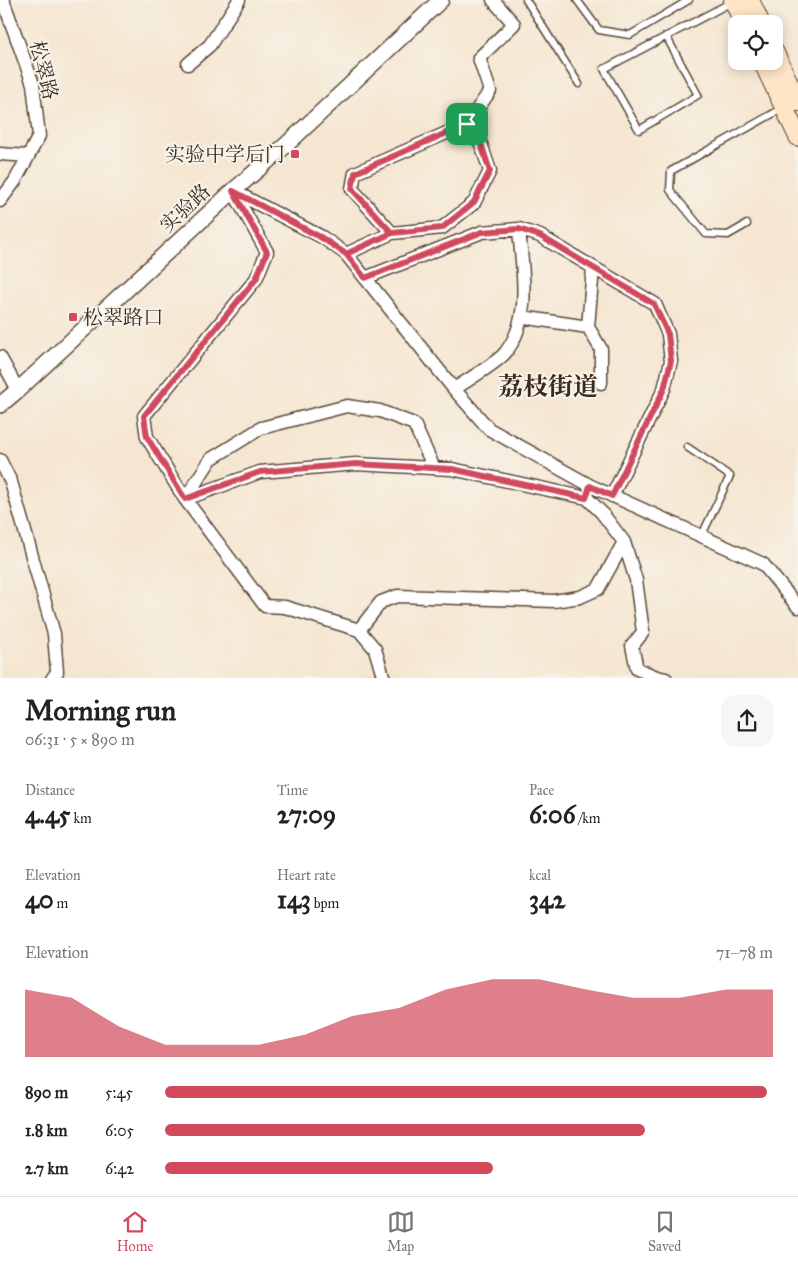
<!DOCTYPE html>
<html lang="en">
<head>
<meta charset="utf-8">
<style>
	:root { --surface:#fff; --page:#f6f6f6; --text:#222; --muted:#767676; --line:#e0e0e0; --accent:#d1495b }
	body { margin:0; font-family:"IM FELL Great Primer","Noto Serif SC",serif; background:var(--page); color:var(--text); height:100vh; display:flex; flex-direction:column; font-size:19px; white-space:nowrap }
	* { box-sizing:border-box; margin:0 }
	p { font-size:16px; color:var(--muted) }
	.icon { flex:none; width:28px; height:28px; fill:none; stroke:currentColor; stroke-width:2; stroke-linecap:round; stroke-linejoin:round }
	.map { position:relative; height:678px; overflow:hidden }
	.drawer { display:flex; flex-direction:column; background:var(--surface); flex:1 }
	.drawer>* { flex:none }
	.controls { position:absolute; left:728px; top:15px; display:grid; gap:10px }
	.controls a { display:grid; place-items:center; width:55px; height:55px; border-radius:10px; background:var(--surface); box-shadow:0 2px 12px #0003; font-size:25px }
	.pin { position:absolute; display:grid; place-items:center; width:42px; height:42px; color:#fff; margin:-21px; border-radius:10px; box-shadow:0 2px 8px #0006 }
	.round { display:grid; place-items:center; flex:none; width:52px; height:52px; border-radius:15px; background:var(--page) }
	.overview { display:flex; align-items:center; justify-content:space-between; height:85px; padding:0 25px }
	h1 { font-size:28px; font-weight:700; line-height:38px }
	.metrics { display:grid; grid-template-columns:repeat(3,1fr); gap:8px; height:85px; padding:5px 25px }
	.metrics div { display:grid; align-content:center }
	.metrics b { font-size:25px; font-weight:700 }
	.metrics small { font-size:14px; font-weight:400 }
	.metrics p { font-size:14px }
	.chart { height:140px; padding:10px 25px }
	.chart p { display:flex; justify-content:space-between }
	.chart svg { width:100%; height:90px; margin-top:5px; fill:var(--accent); opacity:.7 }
	ul { padding:0 25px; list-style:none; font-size:16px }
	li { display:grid; grid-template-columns:80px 60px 1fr; align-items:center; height:38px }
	li i { height:12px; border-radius:6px; background:var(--accent) }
	.tab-bar { display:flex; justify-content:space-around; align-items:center; height:70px; border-top:1px solid var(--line); background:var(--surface); font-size:14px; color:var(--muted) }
	.tab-bar a { display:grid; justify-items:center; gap:2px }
	.tab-bar .selected { color:var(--accent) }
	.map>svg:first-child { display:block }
</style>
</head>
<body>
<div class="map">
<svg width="798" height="679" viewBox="0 0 798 679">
	<rect width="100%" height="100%" fill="#f7f3e8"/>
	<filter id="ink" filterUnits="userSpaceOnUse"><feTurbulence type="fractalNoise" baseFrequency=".02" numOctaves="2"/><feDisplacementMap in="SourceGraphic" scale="10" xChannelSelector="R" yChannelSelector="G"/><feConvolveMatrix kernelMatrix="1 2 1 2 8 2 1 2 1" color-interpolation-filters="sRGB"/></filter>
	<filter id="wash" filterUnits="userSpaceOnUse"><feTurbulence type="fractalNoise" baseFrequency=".0096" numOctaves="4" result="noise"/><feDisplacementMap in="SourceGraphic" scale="20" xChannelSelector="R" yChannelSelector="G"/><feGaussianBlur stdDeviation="1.12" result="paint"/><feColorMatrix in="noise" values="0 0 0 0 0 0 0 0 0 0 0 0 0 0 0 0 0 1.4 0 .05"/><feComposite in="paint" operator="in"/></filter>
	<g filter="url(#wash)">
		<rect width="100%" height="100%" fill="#f5e6d1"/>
	</g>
	<g filter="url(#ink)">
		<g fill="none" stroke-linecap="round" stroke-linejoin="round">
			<defs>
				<path id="service" d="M 526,0 L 579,84
					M 577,0 L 599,30 L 630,35 L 689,0
					M 666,36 L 698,95 L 639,130 L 604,69 L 732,2
					M 747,224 L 728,235 L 706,234 L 670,190 L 671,171 L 783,108
					M 687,447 L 730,476 L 701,537"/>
				<path id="minor" d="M 188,64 L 210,45 L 239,0
					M 0,154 L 28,156
					M 233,191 L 322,237 L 346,254 L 454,389 L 489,429 L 591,486 L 763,564 L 798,607
					M 233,191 L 267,252 L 256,279 L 144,416 L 147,437 L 185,499 L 265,606 L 285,607 L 359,630 L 375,649 L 384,679
					M 0,201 L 15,181 L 39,136 L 33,84 L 3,0
					M 392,233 L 352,189 L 355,173 L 467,124
					M 346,254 L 392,233 L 442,228 L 474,203 L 490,171 L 481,144 L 467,124 L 490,91 L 479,58 L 514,24 L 493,0
					M 365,278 L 482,232 L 519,229 L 540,236 L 655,304 L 668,334 L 671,361 L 664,389 L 612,496
					M 522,317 L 588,327 L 601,349 L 601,383
					M 588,327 L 593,268
					M 0,357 L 18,390
					M 454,389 C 466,381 497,363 505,353 C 533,318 522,270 519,229
					M 0,460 L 11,482 L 54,634 L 57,672 L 52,679
					M 185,499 L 260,472 L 356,464 L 452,469 L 587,498 L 602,513 L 624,542 L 636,580 L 643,632 L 632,646 L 637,669 L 657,677 L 666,679
					M 185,499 L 211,459 L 261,428 L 347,406 L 380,411 L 414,424 L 434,468
					M 359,630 L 381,602 L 397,596 L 554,601 L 580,597 L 598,589 L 624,542"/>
				<path id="tertiary" d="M 0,405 L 18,390 L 233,191 L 286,145 L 441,0"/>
				<path id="secondary" d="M 733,0 L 744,24
					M 750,0 L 761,24
					M 774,51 L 798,102
					M 762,61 L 798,137"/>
			</defs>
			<!-- service casing -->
			<use href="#service" stroke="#574639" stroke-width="9"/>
			<!-- minor casing -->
			<use href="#minor" stroke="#574639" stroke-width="15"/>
			<!-- tertiary casing -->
			<use href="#tertiary" stroke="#574639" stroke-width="18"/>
			<!-- secondary casing -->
			<use href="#secondary" stroke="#574639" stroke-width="20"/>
			<!-- service -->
			<use href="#service" stroke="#fff" stroke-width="6"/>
			<!-- minor -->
			<use href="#minor" stroke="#fff" stroke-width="12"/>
			<!-- tertiary -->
			<use href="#tertiary" stroke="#fff" stroke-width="15"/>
			<!-- secondary -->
			<use href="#secondary" stroke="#ffe4c6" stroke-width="18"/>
		</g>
	</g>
	<g fill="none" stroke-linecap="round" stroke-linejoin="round" filter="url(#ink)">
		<defs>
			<path id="route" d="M 467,124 L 481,144 L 490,171 L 474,202 L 442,228 L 392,233 L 346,254 L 322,238 L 233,191 L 267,252 L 256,279 L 144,416 L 147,437 L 185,499 L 260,472 L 356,464 L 452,469 L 586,498 L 590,486 L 612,496 L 664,389 L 671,361 L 668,334 L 654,304 L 540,236 L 519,229 L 482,232 L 365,278 L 346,254 L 392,233 L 352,189 L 355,173 L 467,124"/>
		</defs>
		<!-- route casing -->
		<use href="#route" stroke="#fff" stroke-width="10"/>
		<!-- route -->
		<use href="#route" stroke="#d1495b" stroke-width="6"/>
	</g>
	<!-- markers -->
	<g fill="#d1495b" stroke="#f7f3e8" stroke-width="2">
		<rect x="290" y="149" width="10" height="10" rx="2.5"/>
		<rect x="68" y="312" width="10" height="10" rx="2.5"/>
	</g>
	<g text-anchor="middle" stroke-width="4" stroke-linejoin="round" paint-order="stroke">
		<!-- street labels -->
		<g font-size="20" fill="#3b2a1e" stroke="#f7f3e8">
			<text transform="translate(44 70) rotate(76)" y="7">松翠路</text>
			<text transform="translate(185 208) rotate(-43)" y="7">实验路</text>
		</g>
		<!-- poi labels -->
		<g font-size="20" fill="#3b2a1e" stroke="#f7f3e8" text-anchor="end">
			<text x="285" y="161">实验中学后门</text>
			<text x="83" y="324" text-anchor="start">松翠路口</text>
		</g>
		<!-- district labels -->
		<g font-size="25" font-weight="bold" fill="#3b2a1e" stroke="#f7f3e8">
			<text x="548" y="395">荔枝街道</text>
		</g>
	</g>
</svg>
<div class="controls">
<a><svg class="icon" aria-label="locate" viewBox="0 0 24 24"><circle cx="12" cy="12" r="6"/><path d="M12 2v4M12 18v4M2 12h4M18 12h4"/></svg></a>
</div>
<div class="pin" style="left:467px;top:124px;background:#1e9e55"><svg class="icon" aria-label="arrive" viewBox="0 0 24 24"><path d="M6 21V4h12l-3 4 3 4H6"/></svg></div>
</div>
<section class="drawer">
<div class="overview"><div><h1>Morning run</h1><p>06:31 · 5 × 890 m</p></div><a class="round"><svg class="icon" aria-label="share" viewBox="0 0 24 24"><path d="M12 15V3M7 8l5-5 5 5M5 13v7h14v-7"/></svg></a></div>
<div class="metrics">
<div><p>Distance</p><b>4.45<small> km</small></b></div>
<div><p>Time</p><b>27:09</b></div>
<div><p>Pace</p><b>6:06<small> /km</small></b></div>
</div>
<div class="metrics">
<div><p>Elevation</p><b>40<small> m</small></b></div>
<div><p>Heart rate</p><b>143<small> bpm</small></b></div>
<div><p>kcal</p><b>342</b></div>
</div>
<div class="chart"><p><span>Elevation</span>71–78 m</p>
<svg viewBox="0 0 160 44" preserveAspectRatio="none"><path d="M0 44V11L10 15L20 29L30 38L40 38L50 38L60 33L70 24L80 20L90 11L100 6L110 6L120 11L130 15L140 15L150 11L160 11V44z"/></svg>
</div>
<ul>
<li><b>890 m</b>5:45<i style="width:99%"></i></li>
<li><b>1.8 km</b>6:05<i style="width:79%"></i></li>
<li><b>2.7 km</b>6:42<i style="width:54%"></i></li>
</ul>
</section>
<nav class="tab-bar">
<a class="selected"><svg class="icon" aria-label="home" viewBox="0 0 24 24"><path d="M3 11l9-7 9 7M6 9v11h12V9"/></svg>Home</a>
<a><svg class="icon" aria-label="map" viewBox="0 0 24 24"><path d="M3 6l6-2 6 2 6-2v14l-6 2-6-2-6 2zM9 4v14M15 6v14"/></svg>Map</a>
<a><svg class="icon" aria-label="saved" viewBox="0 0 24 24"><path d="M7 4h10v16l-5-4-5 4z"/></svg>Saved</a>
</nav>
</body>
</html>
